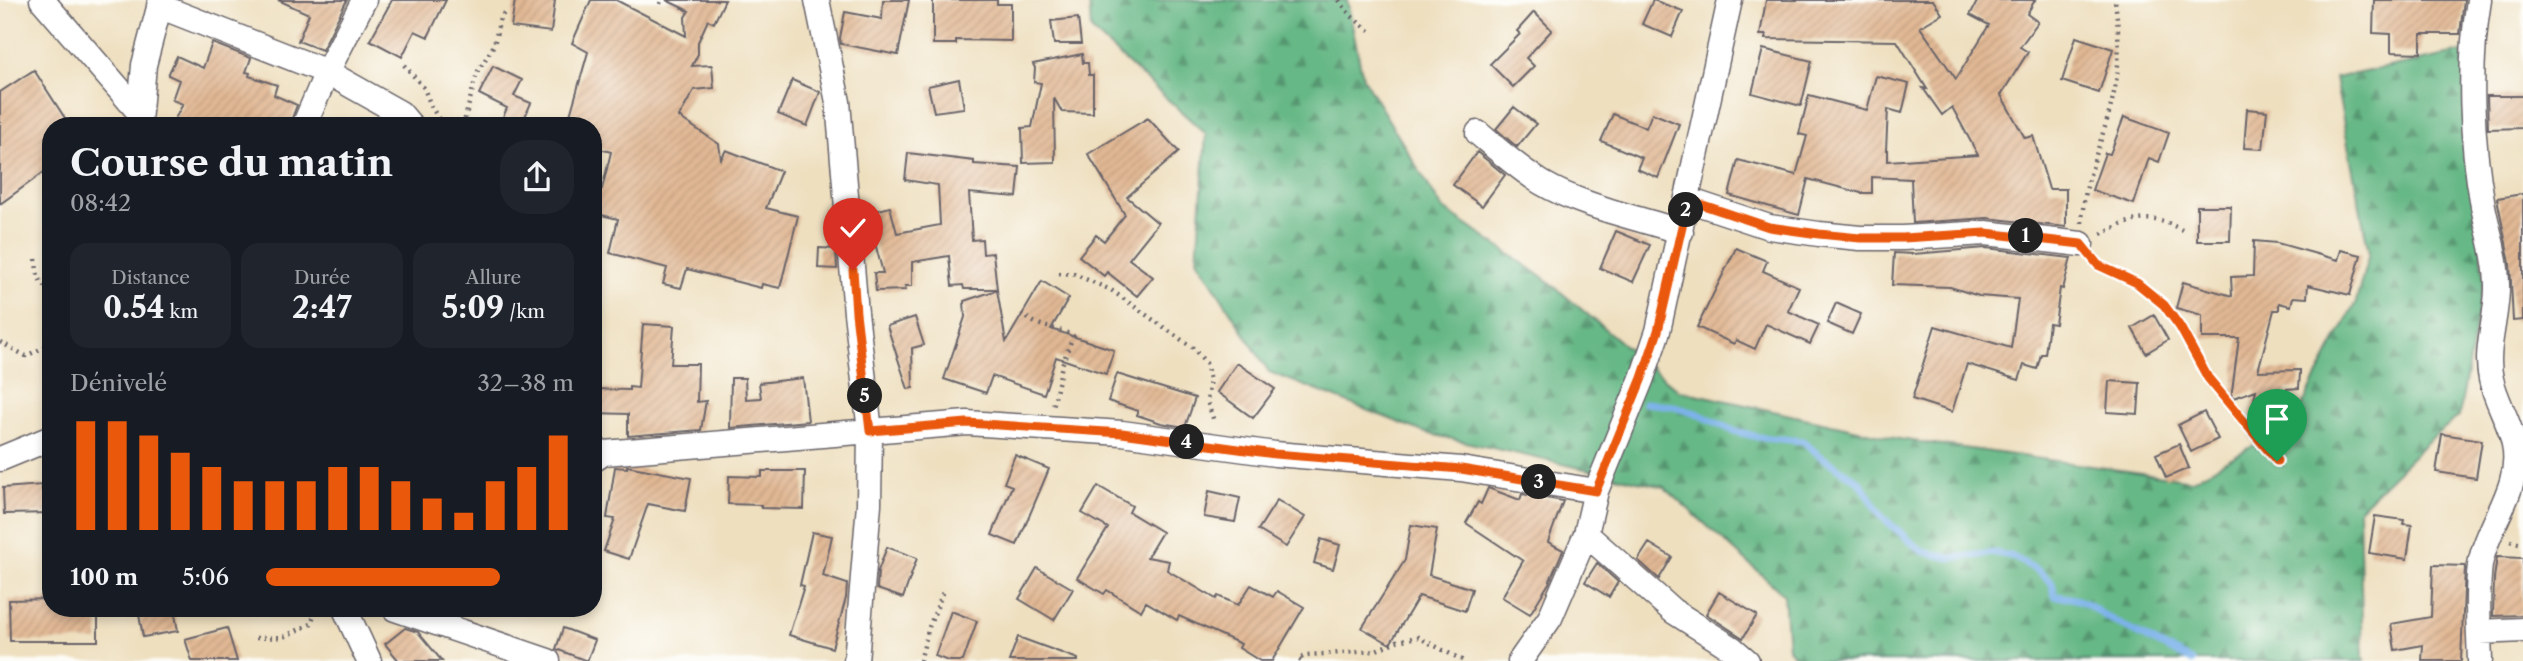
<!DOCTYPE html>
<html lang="fr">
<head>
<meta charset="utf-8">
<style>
	:root { --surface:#171b24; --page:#20242c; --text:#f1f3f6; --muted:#9ea1a6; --accent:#ea580c }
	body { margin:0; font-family:"Libre Caslon Text",serif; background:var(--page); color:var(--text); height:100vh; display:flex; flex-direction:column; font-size:26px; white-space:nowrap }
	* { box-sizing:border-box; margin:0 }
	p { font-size:23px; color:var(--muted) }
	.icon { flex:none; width:38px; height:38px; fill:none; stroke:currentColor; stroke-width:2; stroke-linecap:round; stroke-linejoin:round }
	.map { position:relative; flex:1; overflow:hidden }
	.drawer { position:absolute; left:42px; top:117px; width:560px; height:500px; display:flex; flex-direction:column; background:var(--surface); border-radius:28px; box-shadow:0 4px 10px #0003 }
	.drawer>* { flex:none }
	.pin { position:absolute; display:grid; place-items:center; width:60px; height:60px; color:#fff; margin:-72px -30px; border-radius:50% 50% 50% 0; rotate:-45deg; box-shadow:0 0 7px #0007 }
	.pin .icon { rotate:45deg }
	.km { position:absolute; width:35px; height:35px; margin:-18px; border-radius:50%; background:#222; color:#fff; font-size:19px; line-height:35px; text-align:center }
	.round { display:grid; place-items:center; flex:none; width:74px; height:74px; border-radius:28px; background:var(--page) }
	.overview { display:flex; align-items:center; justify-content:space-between; height:119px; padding:0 28px }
	h1 { font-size:38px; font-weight:700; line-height:52px }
	.metrics { display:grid; grid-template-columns:repeat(3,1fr); gap:10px; height:119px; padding:7px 28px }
	.metrics div { display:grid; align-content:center; border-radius:18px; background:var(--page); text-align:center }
	.metrics b { font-size:30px; font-weight:700 }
	.metrics small { font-size:19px; font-weight:400 }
	.metrics p { font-size:19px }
	.chart { height:196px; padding:14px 28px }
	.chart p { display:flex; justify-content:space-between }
	.chart svg { width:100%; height:126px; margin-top:7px; stroke:var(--accent); stroke-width:6 }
	ul { padding:0 28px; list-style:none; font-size:23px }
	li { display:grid; grid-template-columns:112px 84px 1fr; align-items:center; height:52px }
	li i { height:18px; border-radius:9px; background:var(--accent) }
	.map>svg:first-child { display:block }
</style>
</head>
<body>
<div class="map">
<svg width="2523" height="661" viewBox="0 0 2523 661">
	<defs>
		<pattern id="forest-firs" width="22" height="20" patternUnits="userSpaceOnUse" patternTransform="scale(1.75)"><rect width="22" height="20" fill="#66b886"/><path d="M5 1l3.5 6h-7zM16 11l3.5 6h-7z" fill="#54956f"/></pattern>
		<pattern id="building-hatch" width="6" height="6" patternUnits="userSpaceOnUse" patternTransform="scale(1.75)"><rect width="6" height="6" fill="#e1b894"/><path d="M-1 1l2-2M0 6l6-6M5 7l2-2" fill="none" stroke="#c19e80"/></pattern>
	</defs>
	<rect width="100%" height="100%" fill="#fdfcf7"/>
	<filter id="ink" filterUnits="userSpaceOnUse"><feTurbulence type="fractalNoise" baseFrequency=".0143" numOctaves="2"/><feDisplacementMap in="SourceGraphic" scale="14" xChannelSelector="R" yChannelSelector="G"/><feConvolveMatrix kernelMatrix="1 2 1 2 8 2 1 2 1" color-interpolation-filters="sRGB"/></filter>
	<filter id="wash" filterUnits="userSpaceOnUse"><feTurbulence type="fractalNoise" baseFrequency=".00686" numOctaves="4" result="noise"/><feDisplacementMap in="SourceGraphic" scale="28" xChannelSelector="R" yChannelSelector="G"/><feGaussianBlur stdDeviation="1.57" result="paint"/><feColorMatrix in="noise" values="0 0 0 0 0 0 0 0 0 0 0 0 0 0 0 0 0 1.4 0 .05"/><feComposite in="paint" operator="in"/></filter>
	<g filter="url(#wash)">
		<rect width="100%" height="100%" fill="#eedfbf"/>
		<!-- forest -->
		<path fill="url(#forest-firs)" stroke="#446d60" stroke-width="2" d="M 1089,0 L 1347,0 L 1363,78 L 1442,208 L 1544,278 L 1678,390 L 1899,439 L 2192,480 L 2293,423 L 2356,302 L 2369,253 L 2335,78 L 2462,52 L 2484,278 L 2459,416 L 2426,443 L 2359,509 L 2363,658 L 2365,661 L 1801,661 L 1788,649 L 1784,595 L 1664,487 L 1426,433 L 1269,372 L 1197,259 L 1206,134 L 1091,30 Z"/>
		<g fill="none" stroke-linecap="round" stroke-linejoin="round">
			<!-- stream -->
			<path stroke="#7db2eb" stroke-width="7" d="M 1645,403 L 1673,406 L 1696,413 L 1734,431 L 1758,437 L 1803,441 L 1820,456 L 1860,482 L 1882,517 L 1922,551 L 1950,558 L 1995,553 L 2011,556 L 2037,570 L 2052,583 L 2055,596 C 2090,599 2087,607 2114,621 C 2140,635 2166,648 2192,661"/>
		</g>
		<g id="blocks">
			<!-- building -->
			<path fill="url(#building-hatch)" d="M 278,0 L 347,0 L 322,50 L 298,41 L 309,14 Z
				M 392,0 L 446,0 L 428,37 L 415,31 L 402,57 L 370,40 Z
				M 515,0 L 555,0 L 551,32 L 511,27 Z
				M 591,0 L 616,0 L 686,36 L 685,17 L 689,11 L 666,0 L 725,0 L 714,23 L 708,20 L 698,42 L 698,54 L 692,66 L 712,65 L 714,88 L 694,90 L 679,117 L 719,144 L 721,159 L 726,150 L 781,171 L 766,208 L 798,216 L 780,288 L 762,284 L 761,288 L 687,269 L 681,288 L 663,284 L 667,268 L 610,253 L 618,219 L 593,213 L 593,187 L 602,189 L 611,152 L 593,147 L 593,126 L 567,126 L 588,52 L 572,43 Z
				M 883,0 L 909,0 L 898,55 L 841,44 L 840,38 L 845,12 L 882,19 Z
				M 933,0 L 997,0 L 997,4 L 1011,4 L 1011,41 L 956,40 L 956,44 L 933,44 Z
				M 1653,0 L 1683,11 L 1672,37 L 1642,24 Z
				M 1766,0 L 1933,0 L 1942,14 L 1920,27 L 1956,79 L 1989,25 L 1970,15 L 1978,0 L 2035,0 L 2027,14 L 2038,22 L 2020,47 L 2028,52 L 2001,95 L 2025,138 L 2033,136 L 2049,189 L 2066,189 L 2066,227 L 1987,218 L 1913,223 L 1911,179 L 1872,177 L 1872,193 L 1861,193 L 1808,179 L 1799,215 L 1729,195 L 1738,160 L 1796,175 L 1807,136 L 1799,134 L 1809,95 L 1867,110 L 1876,76 L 1909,84 L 1902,113 L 1888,109 L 1886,150 L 1888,150 L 1888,161 L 1978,155 L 1952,107 L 1942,115 L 1923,88 L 1927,89 L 1897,41 L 1765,39 L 1766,35 L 1760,35 Z
				M 2374,0 L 2464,0 L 2460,34 L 2421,34 L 2421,53 L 2391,52 L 2391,34 L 2373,33 Z
				M 1534,12 L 1552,30 L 1526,58 L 1534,66 L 1513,87 L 1490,64 L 1520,34 L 1517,31 Z
				M 1078,18 L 1081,44 L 1054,44 L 1051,21 Z
				M 2076,37 L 2113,49 L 2099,93 L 2062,81 Z
				M 212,43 L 251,58 L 246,72 L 250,73 L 249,76 L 277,85 L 274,95 L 297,105 L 289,126 L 171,126 L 183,104 L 172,100 L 179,80 L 168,75 L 177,56 L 203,68 Z
				M 1763,49 L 1812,61 L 1801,106 L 1752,93 Z
				M 1082,54 L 1083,63 L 1088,63 L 1089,75 L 1093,75 L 1093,113 L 1062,112 L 1054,98 L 1055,162 L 1023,163 L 1022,128 L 1032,127 L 1041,83 L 1034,82 L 1035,68 L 1033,64 Z
				M 493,66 L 522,80 L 514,96 L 531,103 L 521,126 L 499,126 L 507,108 L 479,94 Z
				M 34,70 L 70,126 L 51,126 L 51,167 L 0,204 L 0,92 Z
				M 959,79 L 964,108 L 934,112 L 928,86 Z
				M 792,80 L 820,92 L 807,126 L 778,114 Z
				M 2487,96 L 2523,96 L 2523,128 L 2488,129 Z
				M 1514,107 L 1536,124 L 1517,147 L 1496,129 Z
				M 2247,109 L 2267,111 L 2263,149 L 2244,148 Z
				M 1652,113 L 1679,124 L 1658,178 L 1637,169 L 1642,158 L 1601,141 L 1613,114 L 1646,128 Z
				M 2124,117 L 2169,133 L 2159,162 L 2149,158 L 2134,204 L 2092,190 L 2105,153 L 2110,154 Z
				M 1148,118 L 1179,152 L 1127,197 L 1158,223 L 1129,259 L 1153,277 L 1137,296 L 1107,272 L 1104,276 L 1079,256 L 1096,235 L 1104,241 L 1125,215 L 1088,154 Z
				M 1477,152 L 1505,175 L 1482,206 L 1453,185 Z
				M 908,153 L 974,161 L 974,164 L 1020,167 L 1017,197 L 969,193 L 972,240 L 982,239 L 983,254 L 993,253 L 997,289 L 964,289 L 963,285 L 952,286 L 949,256 L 912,262 L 912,286 L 905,286 L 906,290 L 876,291 L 874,273 L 883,273 L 867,213 L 890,207 L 897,233 L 940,225 L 938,185 L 905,180 Z
				M 2523,194 L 2523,320 L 2513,321 L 2510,263 L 2497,198 Z
				M 2197,206 L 2231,206 L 2230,241 L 2197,241 Z
				M 1616,231 L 1650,245 L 1633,282 L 1600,268 Z
				M 2254,241 L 2277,243 L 2338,260 L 2341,250 L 2361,255 L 2350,295 L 2308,285 L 2307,298 L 2293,297 L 2291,306 L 2279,303 L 2279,310 L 2274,310 L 2258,371 L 2300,370 L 2300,373 L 2299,388 L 2286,389 L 2280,420 L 2251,415 L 2256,390 L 2231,399 L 2239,338 L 2202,338 L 2202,315 L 2176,308 L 2183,282 L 2232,296 L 2231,277 L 2253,276 Z
				M 819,248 L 836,249 L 837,269 L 818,268 Z
				M 1736,248 L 1767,261 L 1763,271 L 1799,287 L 1788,311 L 1819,325 L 1810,344 L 1766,324 L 1755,349 L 1736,340 L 1734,344 L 1697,327 Z
				M 1986,248 L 2071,258 L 2063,289 L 2060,288 L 2055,324 L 2049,323 L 2045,354 L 2041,354 L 2037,369 L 2024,365 L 2019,380 L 1967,364 L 1952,412 L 1912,399 L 1935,326 L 2011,348 L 2018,299 L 1979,296 L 1950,287 L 1892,285 L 1894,253 L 1913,254 Z
				M 1042,281 L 1069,298 L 1051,329 L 1114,350 L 1106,374 L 1056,357 L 1044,394 L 992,376 L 986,393 L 944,379 L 965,317 L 964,301 L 997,290 L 1006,342 Z
				M 1836,303 L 1861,314 L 1852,334 L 1827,323 Z
				M 2154,315 L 2168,340 L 2146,353 L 2132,328 Z
				M 915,317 L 924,345 L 912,348 L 913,388 L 908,389 L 887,326 Z
				M 643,324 L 674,326 L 671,364 L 698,364 L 697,402 L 706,401 L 701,430 L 628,436 L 628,414 L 593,413 L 593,389 L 629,390 L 629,387 L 638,388 Z
				M 1237,363 L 1275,389 L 1253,418 L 1217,392 Z
				M 1117,374 L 1195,398 L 1185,427 L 1161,423 L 1137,415 L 1138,411 L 1108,401 Z
				M 731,378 L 745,378 L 746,399 L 761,398 L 759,383 L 803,378 L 808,421 L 730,428 Z
				M 2109,381 L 2140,383 L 2138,414 L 2107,412 Z
				M 2204,412 L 2218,439 L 2191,452 L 2178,425 Z
				M 2442,434 L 2482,440 L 2476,478 L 2436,472 Z
				M 2179,444 L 2189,468 L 2166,478 L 2156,454 Z
				M 1015,455 L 1049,469 L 1017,545 L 992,535 L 1012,486 L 1004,483 Z
				M 627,466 L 691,478 L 685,511 L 648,504 L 629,559 L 604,551 L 615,519 L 607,518 L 615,467 L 627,468 Z
				M 762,471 L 805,471 L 804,509 L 761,508 L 761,505 L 728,504 L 729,476 L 762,477 Z
				M 42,485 L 42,490 L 51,489 L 51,513 L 4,514 L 3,488 Z
				M 1098,486 L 1132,506 L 1129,512 L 1162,532 L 1147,557 L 1169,561 L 1167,570 L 1216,599 L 1218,596 L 1238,605 L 1251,585 L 1273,597 L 1277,591 L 1304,607 L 1272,661 L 1260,661 L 1239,648 L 1241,644 L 1179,616 L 1177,620 L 1146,602 L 1141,611 L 1107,590 L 1104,594 L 1077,578 L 1108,528 L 1082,513 Z
				M 1488,488 L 1520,500 L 1522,494 L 1563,501 L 1548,542 L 1563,550 L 1549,583 L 1530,614 L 1502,597 L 1523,561 L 1466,523 L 1478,502 L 1481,504 Z
				M 1209,491 L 1240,498 L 1235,522 L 1204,517 Z
				M 1277,500 L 1305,517 L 1286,547 L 1258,530 Z
				M 2375,516 L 2404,520 L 2403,524 L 2412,525 L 2407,559 L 2369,553 Z
				M 1411,525 L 1437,529 L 1429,575 L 1472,589 L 1465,611 L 1419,596 L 1390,644 L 1362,628 L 1405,560 Z
				M 812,532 L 832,536 L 823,576 L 847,584 L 846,598 L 832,648 L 789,635 L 804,586 L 800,585 Z
				M 1321,539 L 1340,545 L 1333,569 L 1314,563 Z
				M 1649,543 L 1672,557 L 1659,579 L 1638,560 Z
				M 887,547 L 917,558 L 903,598 L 877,589 L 878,571 Z
				M 2497,557 L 2523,558 L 2522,615 L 2493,616 L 2494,578 Z
				M 1597,563 L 1618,582 L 1609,597 L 1585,582 Z
				M 2433,565 L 2465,566 L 2461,661 L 2422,661 L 2423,645 L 2395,650 L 2391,624 L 2431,617 Z
				M 1037,568 L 1073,589 L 1054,620 L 1019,599 Z
				M 1719,592 L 1757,615 L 1743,638 L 1706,614 Z
				M 51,599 L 51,609 L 98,609 L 98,641 L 10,641 L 9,600 Z
				M 138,609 L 174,609 L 178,631 L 143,637 Z
				M 951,611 L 977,621 L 963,661 L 948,661 L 935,656 Z
				M 227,628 L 237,661 L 192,661 L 185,639 Z
				M 405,628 L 418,632 L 442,661 L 399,661 L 385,644 Z
				M 563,628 L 595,640 L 587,661 L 556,649 Z
				M 1018,637 L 1078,659 L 1078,661 L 1009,661 Z"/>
		</g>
	</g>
	<g filter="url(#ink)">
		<use href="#blocks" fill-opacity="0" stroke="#696469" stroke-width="2"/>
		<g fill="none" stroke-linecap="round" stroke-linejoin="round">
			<defs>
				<path id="minor" d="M 42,0 L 139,112
					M 817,0 L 838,102 L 856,313 L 870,431 L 869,504 L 856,661
					M 2479,0 C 2468,65 2471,141 2483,206 C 2488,232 2497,258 2497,285 C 2498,316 2484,349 2491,379 C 2496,402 2510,422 2514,444 C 2523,487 2487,524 2480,565 C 2476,596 2479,630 2480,661
					M 159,6 L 327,72 L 400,113 L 411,126
					M 139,122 L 144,65 L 161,0
					M 304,126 L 327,72 L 364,0
					M 1478,133 C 1498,150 1519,169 1542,183 C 1583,207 1636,217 1681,232
					M 1688,200 L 1769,227 L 1819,234 L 1860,238 L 1903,238 L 1986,233 L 2081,244
					M 0,459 L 51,438
					M 593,460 L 604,453 L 967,423 L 1122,433 L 1275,454 L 1461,469 L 1596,491
					M 1586,534 L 1673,611 L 1733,649 L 1747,661
					M 345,609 L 369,661
					M 395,609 L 548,661
					M 2479,632 L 2523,630
					M 1520,661 L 1550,618 L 1586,534 L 1596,491 L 1642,378 L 1658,331 L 1730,0"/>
			</defs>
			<!-- minor casing -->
			<use href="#minor" stroke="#696469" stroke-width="27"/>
			<!-- path -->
			<path stroke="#696469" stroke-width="4.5" stroke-dasharray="2 5" stroke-linecap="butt" d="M 1339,0 L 1350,15 L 1371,32
				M 660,4 L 661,0
				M 404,65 L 424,88 L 431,106 L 443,126
				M 463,126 L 477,73 L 494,45 L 500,18 L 505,12
				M 2082,223 C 2083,180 2104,139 2113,97 C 2121,64 2119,33 2115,0
				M 2101,234 C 2131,219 2151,212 2182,230
				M 36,259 C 37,273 37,283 51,289
				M 2095,262 L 2137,283 L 2164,305 L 2180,327 L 2208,378 L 2277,461
				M 1059,273 L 1074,274 L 1111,290 L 1193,348 L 1206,363 L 1210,379 L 1207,401 L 1214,421
				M 1022,313 C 1037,329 1056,326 1073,336 L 1062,365 L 1053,407
				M 0,342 L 26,356 L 51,344
				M 2510,541 L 2523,544
				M 256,638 L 283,637 L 311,624 L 316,609
				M 920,661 L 929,627 L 943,592
				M 1301,661 L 1298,659 L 1307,655 L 1374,651 L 1397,641 L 1418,637 L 1464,661"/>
			<!-- minor -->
			<use href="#minor" stroke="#fff" stroke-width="24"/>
		</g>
	</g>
	<g fill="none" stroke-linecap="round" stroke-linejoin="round" filter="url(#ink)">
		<defs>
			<path id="route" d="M 853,270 L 856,313 L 870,431 L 967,423 L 1122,433 L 1275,454 L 1461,469 L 1596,491 L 1642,378 L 1658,331 L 1688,200 L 1769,227 L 1819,234 L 1860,238 L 1903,238 L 1986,233 L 2081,244 L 2098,265 L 2137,283 L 2164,305 L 2180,327 L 2208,378 L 2277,461"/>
		</defs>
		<!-- route casing -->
		<use href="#route" stroke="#fff" stroke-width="14"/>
		<!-- route -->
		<use href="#route" stroke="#ea580c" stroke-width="9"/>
	</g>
</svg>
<div class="pin" style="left:2277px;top:461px;background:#1e9e55"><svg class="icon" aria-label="arrive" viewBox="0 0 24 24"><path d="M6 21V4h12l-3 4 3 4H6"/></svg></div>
<div class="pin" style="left:853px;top:270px;background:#d93025"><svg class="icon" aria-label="check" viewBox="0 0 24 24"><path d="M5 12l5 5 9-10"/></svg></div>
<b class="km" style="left:2026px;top:236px">1</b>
<b class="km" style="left:1686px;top:210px">2</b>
<b class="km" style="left:1539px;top:482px">3</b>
<b class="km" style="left:1187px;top:442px">4</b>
<b class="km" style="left:865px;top:396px">5</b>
<section class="drawer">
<div class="overview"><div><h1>Course du matin</h1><p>08:42</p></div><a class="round"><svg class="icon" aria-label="share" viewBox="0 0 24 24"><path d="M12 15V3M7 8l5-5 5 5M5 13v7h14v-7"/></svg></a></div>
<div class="metrics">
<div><p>Distance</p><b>0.54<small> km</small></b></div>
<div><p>Durée</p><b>2:47</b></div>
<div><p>Allure</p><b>5:09<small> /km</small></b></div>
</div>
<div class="chart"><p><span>Dénivelé</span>32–38 m</p>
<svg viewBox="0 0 160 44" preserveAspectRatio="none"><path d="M5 44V6M15 44V6M25 44V11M35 44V17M45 44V22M55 44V27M65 44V27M75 44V27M85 44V22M95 44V22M105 44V27M115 44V33M125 44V38M135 44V27M145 44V22M155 44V11"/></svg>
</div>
<ul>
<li><b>100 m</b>5:06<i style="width:76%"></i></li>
</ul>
</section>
</div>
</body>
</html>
